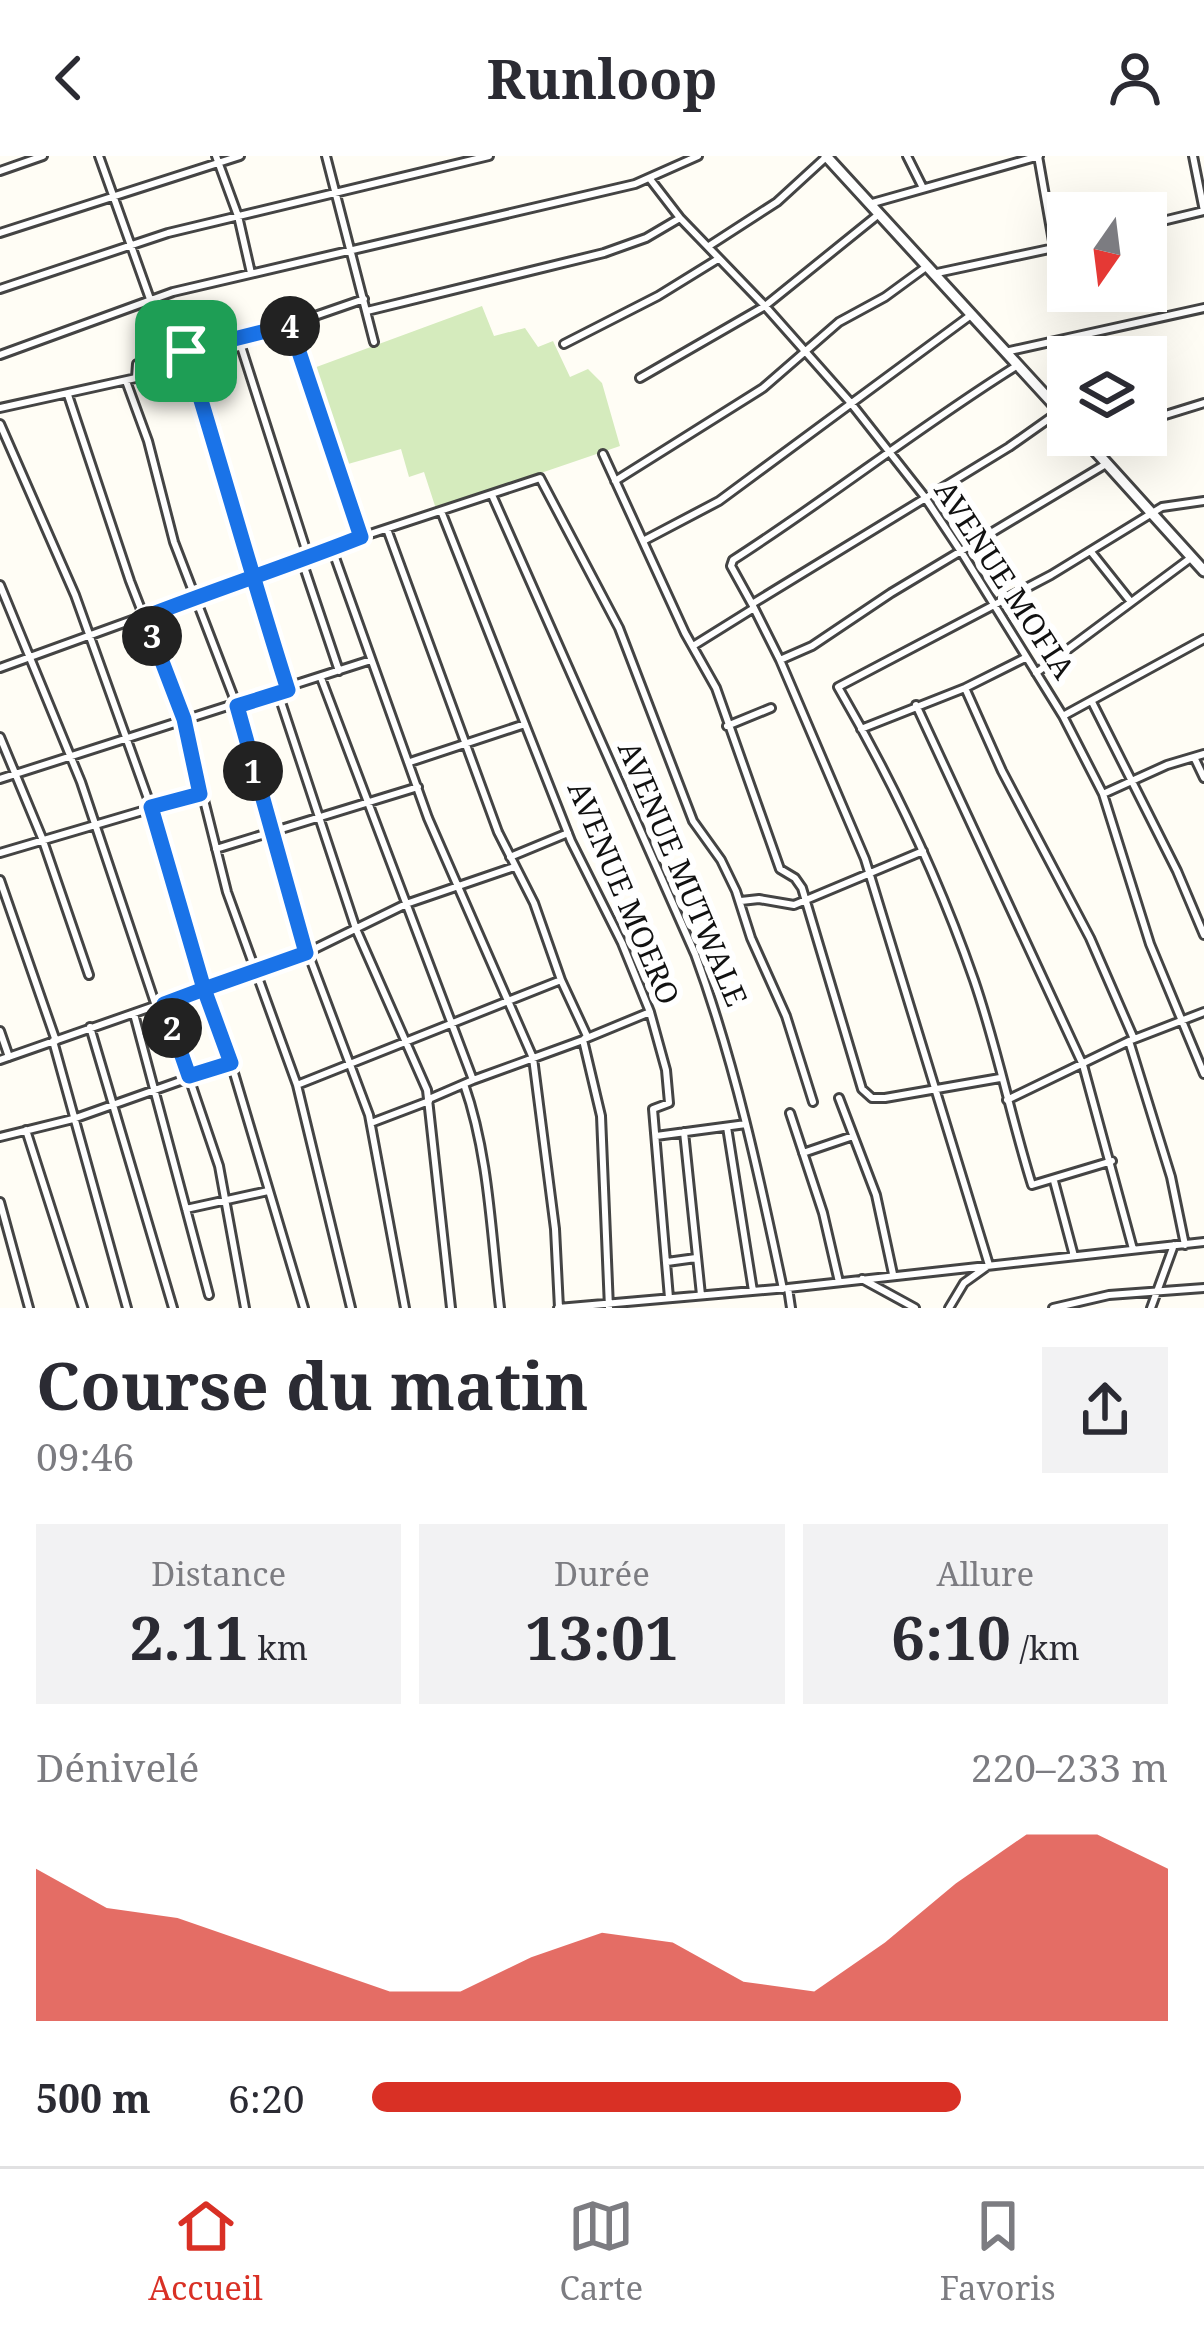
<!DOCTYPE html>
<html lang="fr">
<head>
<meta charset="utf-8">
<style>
	:root { --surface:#fff; --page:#f2f2f3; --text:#2b2b33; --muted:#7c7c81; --line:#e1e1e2; --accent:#d93025 }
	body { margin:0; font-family:"Noto Serif",serif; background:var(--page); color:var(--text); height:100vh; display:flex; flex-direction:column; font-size:45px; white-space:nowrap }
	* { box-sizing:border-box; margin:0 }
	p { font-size:39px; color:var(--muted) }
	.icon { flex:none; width:66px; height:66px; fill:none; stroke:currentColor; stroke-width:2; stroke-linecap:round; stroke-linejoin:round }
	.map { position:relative; height:1152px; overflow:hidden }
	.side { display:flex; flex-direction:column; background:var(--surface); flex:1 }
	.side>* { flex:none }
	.needle { width:78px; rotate:194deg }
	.controls { position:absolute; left:1047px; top:36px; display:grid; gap:24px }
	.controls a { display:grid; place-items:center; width:120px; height:120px; border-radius:0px; background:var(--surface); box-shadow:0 12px 48px #0002; font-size:60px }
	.pin { position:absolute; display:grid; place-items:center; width:102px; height:102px; color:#fff; margin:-51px; border-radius:24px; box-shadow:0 6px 18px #0006 }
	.km { position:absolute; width:60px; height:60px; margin:-30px; border-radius:50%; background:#222; color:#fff; font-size:33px; line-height:60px; text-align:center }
	.round { display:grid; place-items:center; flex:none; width:126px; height:126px; border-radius:0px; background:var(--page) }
	.head { display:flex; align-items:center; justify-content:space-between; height:204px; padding:0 36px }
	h1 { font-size:66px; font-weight:700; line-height:90px }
	.stats { display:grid; grid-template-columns:repeat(3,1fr); gap:18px; height:204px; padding:12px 36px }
	.stats div { display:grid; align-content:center; border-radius:0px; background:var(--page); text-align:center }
	.stats b { font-size:60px; font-weight:700 }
	.stats small { font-size:33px; font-weight:400 }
	.stats p { font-size:33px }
	.chart { height:336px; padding:24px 36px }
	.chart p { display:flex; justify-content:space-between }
	.chart svg { width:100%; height:216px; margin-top:12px; fill:var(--accent); opacity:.7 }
	ul { padding:0 36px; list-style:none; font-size:39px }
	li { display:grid; grid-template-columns:192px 144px 1fr; align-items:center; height:90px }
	li i { height:30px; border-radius:15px; background:var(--accent) }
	header { display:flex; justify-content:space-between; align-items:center; height:156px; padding:0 36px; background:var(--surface); font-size:54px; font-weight:700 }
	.tabs { display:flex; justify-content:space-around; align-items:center; height:168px; border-top:3px solid var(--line); background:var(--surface); font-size:33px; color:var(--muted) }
	.tabs a { display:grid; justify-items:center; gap:6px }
	.tabs .current { color:var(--accent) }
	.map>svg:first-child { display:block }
</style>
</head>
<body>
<header><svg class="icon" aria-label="back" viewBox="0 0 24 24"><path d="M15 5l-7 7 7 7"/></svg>Runloop<svg class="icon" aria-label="person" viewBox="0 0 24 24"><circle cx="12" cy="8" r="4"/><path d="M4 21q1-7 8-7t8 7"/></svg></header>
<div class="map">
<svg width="1204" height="1152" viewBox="0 0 1204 1152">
	<rect width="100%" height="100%" fill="#fffdf5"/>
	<!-- green -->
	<path fill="#d5ebbd" d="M 482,150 L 494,180 L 525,172 L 538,191 L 553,185 L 570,221 L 588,213 L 602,227 L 620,290 L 436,353 L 424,316 L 409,321 L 401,293 L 341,310 L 311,213 Z"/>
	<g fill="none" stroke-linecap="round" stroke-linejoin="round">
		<defs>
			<path id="minor" d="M 99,0 L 150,143 L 164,201
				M 216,0 L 238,60 L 251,117
				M 326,0 L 374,186
				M 907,0 L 923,32
				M 1038,0 L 1054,91
				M 1193,0 L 1204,55
				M 0,15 L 43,0
				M 650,23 L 680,62 L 765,150 L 850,246 L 924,340 L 962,397 L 1063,560 L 1103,638 L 1150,788 L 1204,918
				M 869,48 L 1039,0
				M 1146,69 L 1204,55
				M 0,77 L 240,0
				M 709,90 L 777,46 L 825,2
				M 937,117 L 1068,89
				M 0,133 L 168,77 L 489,0
				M 367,155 L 604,97 L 646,82 L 680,62
				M 289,169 L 361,381
				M 238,181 L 309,403
				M 564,188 L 658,140 L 718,103
				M 186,195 L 288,534
				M 1005,196 L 1204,152
				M 0,199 L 173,136 L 635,28 L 698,0
				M 640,222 L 765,150 L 879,58
				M 126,225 L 148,285 L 174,386 L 237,550 L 293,757 L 369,959 L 405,1152
				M 68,239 L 130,425 L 184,564 L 227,736 L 297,929 L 351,1152
				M 0,252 L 136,222 L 137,208 L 289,169 L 364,143
				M 1146,265 L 1204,247
				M 0,268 L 75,439 L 151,651 L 193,800 L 231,907 L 304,1152
				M 603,298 L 685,477 L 716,532 L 780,713 L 795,722 L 802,732 L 862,933 L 872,942 L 885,942 L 1000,922
				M 615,325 L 763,232 L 839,166 L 885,141 L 926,111
				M 492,339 L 695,798 C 735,907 759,1019 783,1133
				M 441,355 L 571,685 L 622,787 L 650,856 L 666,914 L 669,947 L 653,953 L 669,1142
				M 387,373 L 498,676 L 534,747 L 561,824 L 587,880 L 583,884 L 601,960 L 609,1152
				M 643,385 L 719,345 L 971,159
				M 332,393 L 428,662 L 533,902 L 555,1073 L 559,1152
				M 1092,397 L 1131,446
				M 302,405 L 339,515
				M 0,429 L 81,626 L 156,850
				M 752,448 L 731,410 L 733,404 C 831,341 920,270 1018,209
				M 693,490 L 754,452
				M 780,504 L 812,490 L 891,437 L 1106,308
				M 0,512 L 361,381 L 540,322 L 619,472 L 693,665 L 721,704 L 736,735 L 751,782 L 786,860 L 813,946
				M 1036,517 L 1192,401
				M 321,522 L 473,924 L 429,943
				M 965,532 L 1002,615 L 1090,782 L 1134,883
				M 278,537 L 356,773 L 427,934 L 451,1152
				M 1092,546 L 1177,715 L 1204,779
				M 916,549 L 1083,909 L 1133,1093
				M 1063,560 L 1204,483
				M 727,570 L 771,552
				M 861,573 L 965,532 L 1025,502
				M 0,581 L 42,682 L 89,819
				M 1194,601 L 1204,622
				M 410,606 L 525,568
				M 0,623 L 371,504
				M 1103,638 L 1167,609 L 1204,598
				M 216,693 L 418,631
				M 0,697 L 200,638
				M 510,701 L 568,677
				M 0,724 L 56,885
				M 741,745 L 759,743 L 794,749 L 923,695
				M 164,848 L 219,1010 L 245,1152
				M 134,858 L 209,1139
				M 90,871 L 173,1152
				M 0,875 L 9,901
				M 587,882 L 650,856
				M 53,885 L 127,1152
				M 1129,885 L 1171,1021 L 1185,1089
				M 0,904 L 306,797 L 406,748 L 514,711
				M 473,924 L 583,884
				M 464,928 C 489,999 491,1077 500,1152
				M 297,929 L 561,824
				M 839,942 L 876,1039 L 893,1118
				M 1007,944 L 1129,885 L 1204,856
				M 790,957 L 823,1057 L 839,1126
				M 371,967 L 429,945
				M 727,971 L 753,1135
				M 26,974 L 83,1152
				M 684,976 L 701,1139
				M 656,980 L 746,968
				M 0,981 L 73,963 L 231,907
				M 803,997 L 853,980
				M 1112,1005 L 1032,1029 C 1011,962 997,891 974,824 C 939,723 892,624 838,531 L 1051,419 L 1162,351 L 1204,345
				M 1054,1025 L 1074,1100
				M 0,1046 L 29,1152
				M 186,1053 L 268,1035
				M 667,1106 L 696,1102
				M 862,1123 L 915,1152
				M 788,1132 L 791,1152
				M 558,1152 L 788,1132 L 1204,1086
				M 949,1152 L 964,1127 L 989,1109 L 865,703 L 780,504 L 752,448 L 1009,291 L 1060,255
				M 1053,1152 L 1109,1139 L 1204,1132
				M 1151,1152 L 1174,1089"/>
			<path id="tertiary" d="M 826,0 L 1068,264
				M 1081,279 L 1204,415"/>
		</defs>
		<!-- minor casing -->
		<use href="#minor" stroke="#444" stroke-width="12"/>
		<!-- tertiary casing -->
		<use href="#tertiary" stroke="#444" stroke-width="15"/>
		<!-- minor -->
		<use href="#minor" stroke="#fff" stroke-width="6"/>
		<!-- tertiary -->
		<use href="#tertiary" stroke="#fff" stroke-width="9"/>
	</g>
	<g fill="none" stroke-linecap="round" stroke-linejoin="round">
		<defs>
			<path id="route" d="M 186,195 C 221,308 252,421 288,534 L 237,550 L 306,797 L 204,833 L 231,907 L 189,920 L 164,848 L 204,833 L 151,651 L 200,638 L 184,563 L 145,461 C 217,433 290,409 361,381 L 290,169 L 186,195"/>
		</defs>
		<!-- route casing -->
		<use href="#route" stroke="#fff" stroke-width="24"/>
		<!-- route -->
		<use href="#route" stroke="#1a73e8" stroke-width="15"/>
	</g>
	<g text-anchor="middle" stroke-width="12" stroke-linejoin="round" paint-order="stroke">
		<!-- street labels -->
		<g font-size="30" fill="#111" stroke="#fff">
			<text transform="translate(1004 424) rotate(57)" y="10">AVENUE MOFIA</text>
			<text transform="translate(682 718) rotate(67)" y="10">AVENUE MUTWALE</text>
			<text transform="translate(623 737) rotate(67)" y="10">AVENUE MOERO</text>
		</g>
	</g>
</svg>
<div class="controls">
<a><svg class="needle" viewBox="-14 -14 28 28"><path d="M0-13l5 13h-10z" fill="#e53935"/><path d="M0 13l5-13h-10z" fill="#7c7c81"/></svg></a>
<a><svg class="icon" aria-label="layers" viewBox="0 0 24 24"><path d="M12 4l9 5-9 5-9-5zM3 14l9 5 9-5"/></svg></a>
</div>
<div class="pin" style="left:186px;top:195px;background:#1e9e55"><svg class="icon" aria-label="arrive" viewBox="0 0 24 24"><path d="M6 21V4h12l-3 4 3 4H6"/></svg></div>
<b class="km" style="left:253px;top:615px">1</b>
<b class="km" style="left:172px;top:872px">2</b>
<b class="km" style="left:152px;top:480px">3</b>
<b class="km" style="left:290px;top:170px">4</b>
</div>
<section class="side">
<div class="head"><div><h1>Course du matin</h1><p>09:46</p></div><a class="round"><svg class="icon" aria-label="share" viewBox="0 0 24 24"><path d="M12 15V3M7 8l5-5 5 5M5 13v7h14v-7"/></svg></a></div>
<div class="stats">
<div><p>Distance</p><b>2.11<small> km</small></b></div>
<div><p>Durée</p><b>13:01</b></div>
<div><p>Allure</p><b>6:10<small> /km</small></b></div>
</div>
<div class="chart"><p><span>Dénivelé</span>220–233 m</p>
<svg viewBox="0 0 160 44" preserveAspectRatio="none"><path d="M0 44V13L10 21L20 23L30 28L40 33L50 38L60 38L70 31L80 26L90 28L100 36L110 38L120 28L130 16L140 6L150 6L160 13V44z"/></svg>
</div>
<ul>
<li><b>500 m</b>6:20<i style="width:74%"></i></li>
</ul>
</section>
<nav class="tabs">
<a class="current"><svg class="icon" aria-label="home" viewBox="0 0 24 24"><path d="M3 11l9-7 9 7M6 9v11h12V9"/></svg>Accueil</a>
<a><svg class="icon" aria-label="map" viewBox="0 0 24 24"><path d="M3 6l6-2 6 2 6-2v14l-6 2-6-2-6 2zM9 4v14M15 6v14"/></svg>Carte</a>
<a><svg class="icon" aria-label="saved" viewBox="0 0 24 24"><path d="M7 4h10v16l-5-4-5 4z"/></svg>Favoris</a>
</nav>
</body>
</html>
